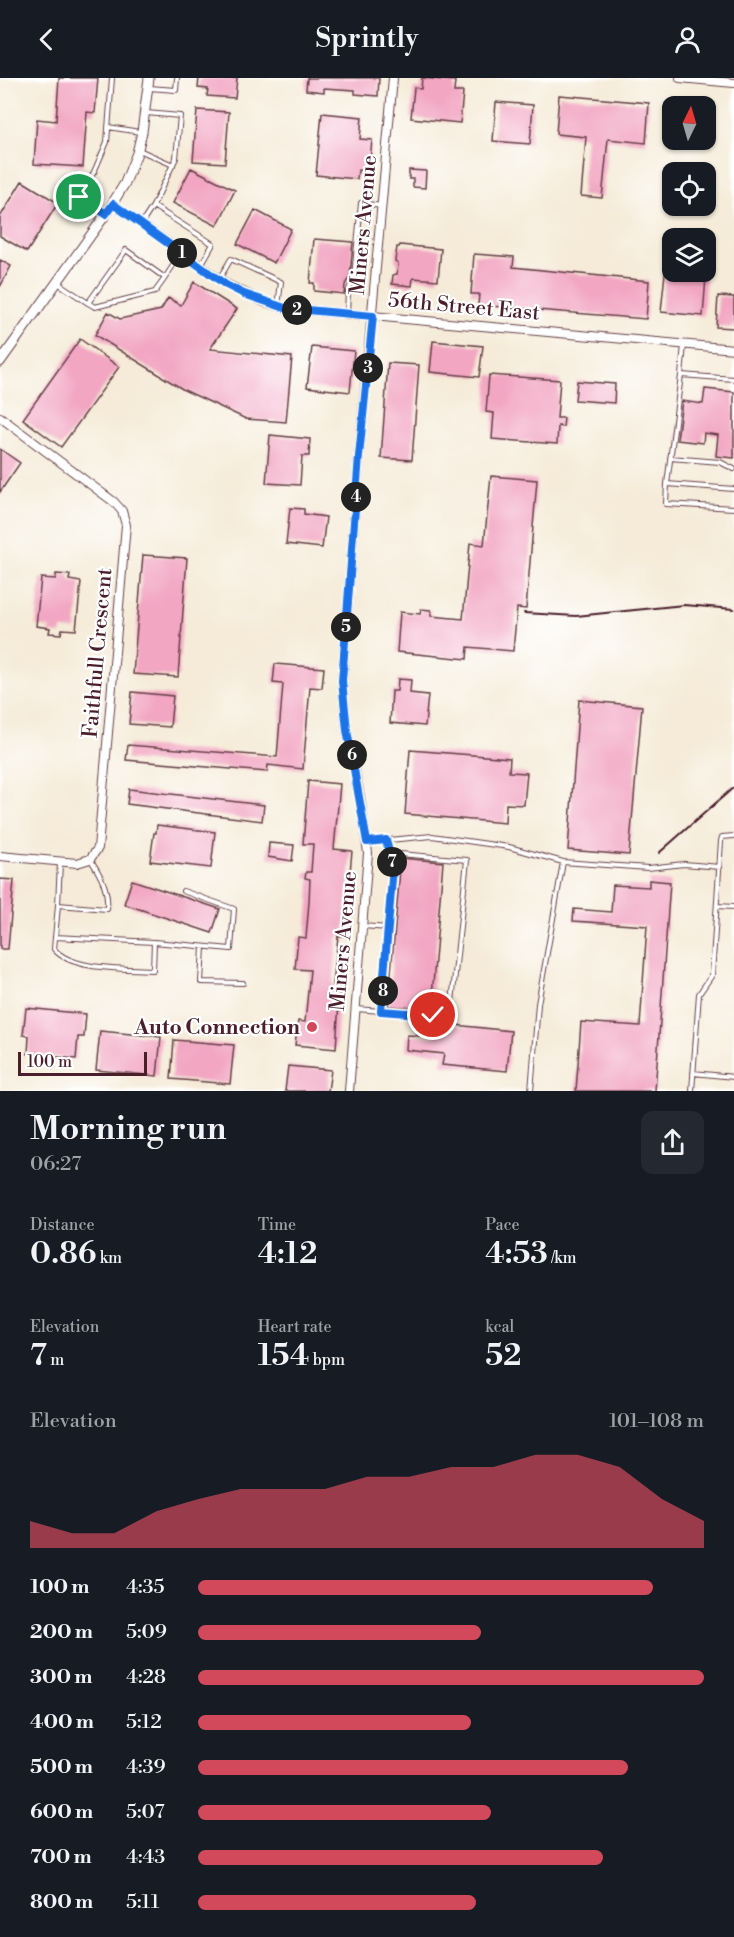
<!DOCTYPE html>
<html lang="en">
<head>
<meta charset="utf-8">
<style>
	:root { --surface:#171b24; --page:#242831; --text:#f1f3f6; --muted:#9ea1a6; --accent:#d1495b }
	body { margin:0; font-family:"Libre Bodoni",serif; background:var(--page); color:var(--text); height:100vh; display:flex; flex-direction:column; font-size:22px; white-space:nowrap }
	* { box-sizing:border-box; margin:0 }
	p { font-size:20px; color:var(--muted) }
	.icon { flex:none; width:33px; height:33px; fill:none; stroke:currentColor; stroke-width:2; stroke-linecap:round; stroke-linejoin:round }
	.map { position:relative; height:1013px; overflow:hidden }
	.drawer { display:flex; flex-direction:column; background:var(--surface); flex:1 }
	.drawer>* { flex:none }
	.needle { width:39px; rotate:5deg }
	.fabs { position:absolute; left:662px; top:18px; display:grid; gap:12px }
	.fabs a { display:grid; place-items:center; width:54px; height:54px; border-radius:12px; background:var(--surface); box-shadow:0 2px 4px #0004; font-size:30px }
	.scale { position:absolute; left:18px; bottom:15px; width:129px; box-sizing:border-box; padding-left:6px; border:3px solid #4a1f2b; border-top:0; font-size:16px; line-height:21px; white-space:nowrap; color:#4a1f2b; -webkit-text-stroke:4px #fff; paint-order:stroke }
	.pin { position:absolute; display:grid; place-items:center; width:51px; height:51px; color:#fff; margin:-26px; border:3px solid #fff; border-radius:50%; box-shadow:0 2px 6px #0007 }
	.km { position:absolute; width:30px; height:30px; margin:-15px; border-radius:50%; background:#222; color:#fff; font-size:16px; line-height:30px; text-align:center }
	.round { display:grid; place-items:center; flex:none; width:63px; height:63px; border-radius:12px; background:var(--page) }
	.headline { display:flex; align-items:center; justify-content:space-between; height:102px; padding:0 30px }
	h1 { font-size:33px; font-weight:600; line-height:45px }
	.metrics { display:grid; grid-template-columns:repeat(3,1fr); gap:9px; height:102px; padding:6px 30px }
	.metrics div { display:grid; align-content:center }
	.metrics b { font-size:30px; font-weight:600 }
	.metrics small { font-size:16px; font-weight:400 }
	.metrics p { font-size:16px }
	.chart { height:168px; padding:12px 30px }
	.chart p { display:flex; justify-content:space-between }
	.chart svg { width:100%; height:108px; margin-top:6px; fill:var(--accent); opacity:.7 }
	ul { padding:0 30px; list-style:none; font-size:20px }
	li { display:grid; grid-template-columns:96px 72px 1fr; align-items:center; height:45px }
	li i { height:15px; border-radius:8px; background:var(--accent) }
	header { display:flex; justify-content:space-between; align-items:center; height:78px; padding:0 30px; background:var(--surface); font-size:27px; font-weight:600 }
	.map>svg:first-child { display:block }
</style>
</head>
<body>
<header><svg class="icon" aria-label="back" viewBox="0 0 24 24"><path d="M15 5l-7 7 7 7"/></svg>Sprintly<svg class="icon" aria-label="person" viewBox="0 0 24 24"><circle cx="12" cy="8" r="4"/><path d="M4 21q1-7 8-7t8 7"/></svg></header>
<div class="map">
<svg width="734" height="1013" viewBox="0 0 734 1013">
	<rect width="100%" height="100%" fill="#fff"/>
	<filter id="ink" filterUnits="userSpaceOnUse"><feTurbulence type="fractalNoise" baseFrequency=".0167" numOctaves="2"/><feDisplacementMap in="SourceGraphic" scale="12" xChannelSelector="R" yChannelSelector="G"/><feConvolveMatrix kernelMatrix="1 2 1 2 8 2 1 2 1" color-interpolation-filters="sRGB"/></filter>
	<filter id="wash" filterUnits="userSpaceOnUse"><feTurbulence type="fractalNoise" baseFrequency=".008" numOctaves="4" result="noise"/><feDisplacementMap in="SourceGraphic" scale="24" xChannelSelector="R" yChannelSelector="G"/><feGaussianBlur stdDeviation="1.35" result="paint"/><feColorMatrix in="noise" values="0 0 0 0 0 0 0 0 0 0 0 0 0 0 0 0 0 1.4 0 .05"/><feComposite in="paint" operator="in"/></filter>
	<g filter="url(#wash)">
		<rect width="100%" height="100%" fill="#f5ebd8"/>
		<g id="blocks">
			<!-- building -->
			<path fill="#f2a6c2" d="M 59,0 L 98,0 L 95,35 L 87,34 L 83,89 L 34,86 L 37,41 L 56,43 Z
				M 199,0 L 237,0 L 235,20 L 207,18 L 208,11 L 198,10 Z
				M 307,0 L 379,0 L 378,18 L 355,16 L 355,12 L 324,10 L 324,14 L 306,12 Z
				M 422,0 L 455,3 L 454,14 L 463,14 L 460,45 L 411,40 L 414,10 L 421,11 Z
				M 559,17 L 649,25 L 646,65 L 608,61 L 602,120 L 581,118 L 586,59 L 556,56 Z
				M 496,24 L 533,27 L 530,66 L 493,63 Z
				M 197,32 L 229,34 L 225,85 L 193,83 Z
				M 322,35 L 362,39 L 360,61 L 372,62 L 369,93 L 358,92 L 357,101 L 316,97 Z
				M 191,90 L 235,112 L 217,148 L 173,125 Z
				M 409,92 L 426,93 L 425,110 L 413,109 L 413,101 L 409,101 Z
				M 22,103 L 58,125 L 27,174 L 0,158 L 0,139 Z
				M 255,132 L 291,151 L 274,185 L 237,166 Z
				M 314,161 L 353,164 L 350,198 L 345,207 L 344,216 L 314,213 L 314,205 L 310,205 Z
				M 400,167 L 441,171 L 438,202 L 413,200 L 412,208 L 392,206 L 393,197 L 397,196 L 398,185 L 395,183 L 397,169 L 399,169 Z
				M 474,176 L 514,179 L 513,189 L 649,203 L 646,241 L 478,227 L 479,216 L 471,216 Z
				M 0,182 L 11,188 L 0,209 Z
				M 665,195 L 706,199 L 703,238 L 661,234 Z
				M 194,204 L 237,231 L 210,271 L 292,279 L 286,344 L 246,341 L 184,312 L 95,257 L 108,234 L 120,241 L 161,232 L 168,220 L 181,227 Z
				M 718,218 L 734,219 L 734,250 L 716,249 Z
				M 80,261 L 119,289 L 61,369 L 23,341 Z
				M 433,263 L 483,268 L 479,299 L 430,294 Z
				M 312,269 L 354,273 L 350,314 L 307,309 Z
				M 388,285 L 419,287 L 412,382 L 381,380 Z
				M 489,297 L 560,302 L 557,340 L 564,340 L 563,349 L 558,348 L 557,366 L 492,361 L 494,335 L 486,334 Z
				M 577,303 L 615,306 L 614,325 L 575,322 Z
				M 705,311 L 734,314 L 734,380 L 716,378 L 718,357 L 704,355 L 703,365 L 677,362 L 682,323 L 703,326 Z
				M 270,357 L 310,361 L 309,378 L 302,378 L 300,407 L 266,405 Z
				M 0,371 L 20,385 L 0,414 Z
				M 491,398 L 537,402 L 526,531 L 517,530 L 513,573 L 468,569 L 467,581 L 397,574 L 400,534 L 420,536 L 421,531 L 431,532 L 431,538 L 463,541 L 470,465 L 484,467 Z
				M 290,430 L 304,431 L 304,436 L 326,439 L 322,470 L 286,466 Z
				M 143,477 L 187,480 L 178,599 L 133,596 Z
				M 56,496 L 70,497 L 69,502 L 81,504 L 76,552 L 62,551 L 61,556 L 49,555 L 50,550 L 36,548 L 41,500 L 56,501 Z
				M 275,586 L 324,590 L 322,610 L 310,609 L 303,691 L 268,687 L 267,694 L 126,682 L 128,667 L 277,679 L 283,606 L 273,605 Z
				M 398,601 L 411,602 L 410,615 L 428,617 L 425,648 L 390,645 L 392,613 L 397,613 Z
				M 132,614 L 173,618 L 170,649 L 129,646 Z
				M 579,622 L 642,628 L 629,777 L 568,772 Z
				M 410,672 L 510,680 L 509,694 L 527,695 L 524,727 L 506,726 L 505,745 L 405,736 Z
				M 308,703 L 340,706 L 334,771 L 352,773 L 344,858 L 338,858 L 333,907 L 340,908 L 336,971 L 295,967 L 298,943 L 305,944 L 310,892 L 295,891 L 298,859 L 306,860 L 309,824 L 310,801 L 305,800 L 306,794 L 311,794 L 313,766 L 303,766 Z
				M 129,711 L 264,727 L 262,743 L 127,726 Z
				M 157,747 L 215,754 L 211,790 L 150,783 L 154,755 L 156,755 Z
				M 269,765 L 294,767 L 292,783 L 268,779 Z
				M 401,780 L 443,784 L 431,931 L 388,928 Z
				M 0,801 L 14,802 L 8,871 L 0,871 Z
				M 132,802 L 220,831 L 212,855 L 124,826 Z
				M 649,802 L 670,804 L 655,1013 L 576,1013 L 581,944 L 640,948 L 647,848 L 573,843 L 574,831 L 611,834 L 613,807 L 649,809 Z
				M 26,930 L 86,936 L 84,959 L 78,959 L 76,981 L 28,976 L 29,958 L 23,957 Z
				M 436,945 L 511,953 L 507,993 L 442,987 L 444,976 L 406,972 L 407,957 L 435,959 Z
				M 100,953 L 161,959 L 157,998 L 96,992 Z
				M 174,962 L 234,967 L 230,1006 L 171,1001 Z
				M 288,988 L 331,992 L 328,1013 L 285,1013 Z"/>
		</g>
	</g>
	<g filter="url(#ink)">
		<use href="#blocks" fill-opacity="0" stroke="#643e45" stroke-width="1.5"/>
		<g fill="none" stroke-linecap="round" stroke-linejoin="round">
			<defs>
				<path id="service" d="M 149,10 L 176,12 L 177,0
					M 108,49 L 140,54
					M 139,72 L 173,87
					M 153,128 L 213,166 L 201,187
					M 106,136 L 79,119 L 94,94 L 107,64 L 112,0
					M 142,145 L 153,128 L 176,80 L 180,38 L 146,35
					M 219,201 L 231,181 L 281,204 L 278,228
					M 58,205 L 88,225 L 126,172 L 165,200 L 181,175
					M 88,225 L 95,229 L 155,214 L 165,200
					M 347,235 L 348,214 L 354,199 L 361,125 L 381,128
					M 684,267 L 681,297 L 734,301
					M 670,380 L 720,384 L 734,391
					M 667,406 L 681,297
					M 734,411 L 667,406 L 666,426 L 734,430
					M 367,764 L 432,758 L 509,769 L 563,784 L 648,790 L 684,786 L 720,789
					M 60,784 L 58,827 L 107,831 C 109,812 101,798 91,782
					M 717,828 L 734,829
					M 363,848 L 388,850
					M 55,859 L 154,864 L 153,892 C 126,890 72,893 54,871 L 58,827
					M 154,864 L 231,871 L 234,831 L 183,813
					M 203,869 L 201,904 L 243,905
					M 356,931 L 381,933 L 393,789 L 386,762
					M 381,933 L 433,937 L 451,934 L 467,782 L 389,775
					M 693,995 L 734,999
					M 531,1013 L 538,926 L 563,784
					M 692,1013 L 699,916 L 712,897 L 721,763 L 722,759 L 734,758"/>
				<path id="minor" d="M 680,0 L 734,5
					M 113,126 L 226,206 L 264,224 L 285,230 L 734,271
					M 0,339 L 114,424 L 122,433 L 126,447 L 98,770 L 90,781 L 77,785 L 0,778
					M 349,1013 L 368,775 L 360,719 L 347,653 L 342,603 L 359,379 L 393,0"/>
				<path id="tertiary" d="M 0,284 L 106,136 L 125,105 L 137,75 L 142,54 L 149,0"/>
			</defs>
			<!-- service casing -->
			<use href="#service" stroke="#643e45" stroke-width="6"/>
			<!-- minor casing -->
			<use href="#minor" stroke="#643e45" stroke-width="10"/>
			<!-- tertiary casing -->
			<use href="#tertiary" stroke="#643e45" stroke-width="11"/>
			<!-- service -->
			<use href="#service" stroke="#fff" stroke-width="4"/>
			<!-- minor -->
			<use href="#minor" stroke="#fff" stroke-width="8"/>
			<!-- tertiary -->
			<use href="#tertiary" stroke="#fff" stroke-width="9"/>
			<!-- rail -->
			<path stroke="#4a1f2b" stroke-width="2" d="M 524,535 L 576,538 L 684,527 L 734,531
				M 659,775 L 734,709"/>
		</g>
	</g>
	<g fill="none" stroke-linecap="round" stroke-linejoin="round" filter="url(#ink)">
		<defs>
			<path id="route" d="M 79,119 L 106,136 L 113,126 L 226,207 L 244,216 L 285,230 L 373,238 L 359,378 L 342,603 L 347,652 L 367,764 L 386,762 L 393,789 L 381,933 L 433,937"/>
		</defs>
		<!-- route casing -->
		<use href="#route" stroke="#fff" stroke-width="12"/>
		<!-- route -->
		<use href="#route" stroke="#1a73e8" stroke-width="8"/>
	</g>
	<!-- markers -->
	<circle fill="#d1495b" stroke="#fff" stroke-width="2" cx="312" cy="949" r="6"/>
	<g text-anchor="middle" stroke-width="4.5" stroke-linejoin="round" paint-order="stroke">
		<!-- street labels -->
		<g font-size="21" fill="#4a1f2b" stroke="#fff">
			<text transform="translate(363 147) rotate(-85)" y="7">Miners Avenue</text>
			<text transform="translate(464 228) rotate(5)" y="7">56th Street East</text>
			<text transform="translate(97 575) rotate(-85)" y="7">Faithfull Crescent</text>
			<text transform="translate(343 863) rotate(-85)" y="7">Miners Avenue</text>
		</g>
		<!-- poi labels -->
		<g font-size="21" font-weight="bold" fill="#4a1f2b" stroke="#fff" text-anchor="end">
			<text x="300" y="956">Auto Connection</text>
		</g>
	</g>
</svg>
<div class="fabs">
<a><svg class="needle" viewBox="-14 -14 28 28"><path d="M0-13l5 13h-10z" fill="#e53935"/><path d="M0 13l5-13h-10z" fill="#9ea1a6"/></svg></a>
<a><svg class="icon" aria-label="locate" viewBox="0 0 24 24"><circle cx="12" cy="12" r="6"/><path d="M12 2v4M12 18v4M2 12h4M18 12h4"/></svg></a>
<a><svg class="icon" aria-label="layers" viewBox="0 0 24 24"><path d="M12 4l9 5-9 5-9-5zM3 14l9 5 9-5"/></svg></a>
</div>
<div class="scale">100 m</div>
<div class="pin" style="left:79px;top:119px;background:#1e9e55"><svg class="icon" aria-label="arrive" viewBox="0 0 24 24"><path d="M6 21V4h12l-3 4 3 4H6"/></svg></div>
<div class="pin" style="left:433px;top:937px;background:#d93025"><svg class="icon" aria-label="check" viewBox="0 0 24 24"><path d="M5 12l5 5 9-10"/></svg></div>
<b class="km" style="left:182px;top:175px">1</b>
<b class="km" style="left:297px;top:232px">2</b>
<b class="km" style="left:368px;top:290px">3</b>
<b class="km" style="left:356px;top:419px">4</b>
<b class="km" style="left:346px;top:549px">5</b>
<b class="km" style="left:352px;top:677px">6</b>
<b class="km" style="left:392px;top:784px">7</b>
<b class="km" style="left:383px;top:913px">8</b>
</div>
<section class="drawer">
<div class="headline"><div><h1>Morning run</h1><p>06:27</p></div><a class="round"><svg class="icon" aria-label="share" viewBox="0 0 24 24"><path d="M12 15V3M7 8l5-5 5 5M5 13v7h14v-7"/></svg></a></div>
<div class="metrics">
<div><p>Distance</p><b>0.86<small> km</small></b></div>
<div><p>Time</p><b>4:12</b></div>
<div><p>Pace</p><b>4:53<small> /km</small></b></div>
</div>
<div class="metrics">
<div><p>Elevation</p><b>7<small> m</small></b></div>
<div><p>Heart rate</p><b>154<small> bpm</small></b></div>
<div><p>kcal</p><b>52</b></div>
</div>
<div class="chart"><p><span>Elevation</span>101–108 m</p>
<svg viewBox="0 0 160 44" preserveAspectRatio="none"><path d="M0 44V33L10 38L20 38L30 29L40 24L50 20L60 20L70 20L80 15L90 15L100 11L110 11L120 6L130 6L140 11L150 24L160 33V44z"/></svg>
</div>
<ul>
<li><b>100 m</b>4:35<i style="width:90%"></i></li>
<li><b>200 m</b>5:09<i style="width:56%"></i></li>
<li><b>300 m</b>4:28<i style="width:100%"></i></li>
<li><b>400 m</b>5:12<i style="width:54%"></i></li>
<li><b>500 m</b>4:39<i style="width:85%"></i></li>
<li><b>600 m</b>5:07<i style="width:58%"></i></li>
<li><b>700 m</b>4:43<i style="width:80%"></i></li>
<li><b>800 m</b>5:11<i style="width:55%"></i></li>
</ul>
</section>
</body>
</html>
